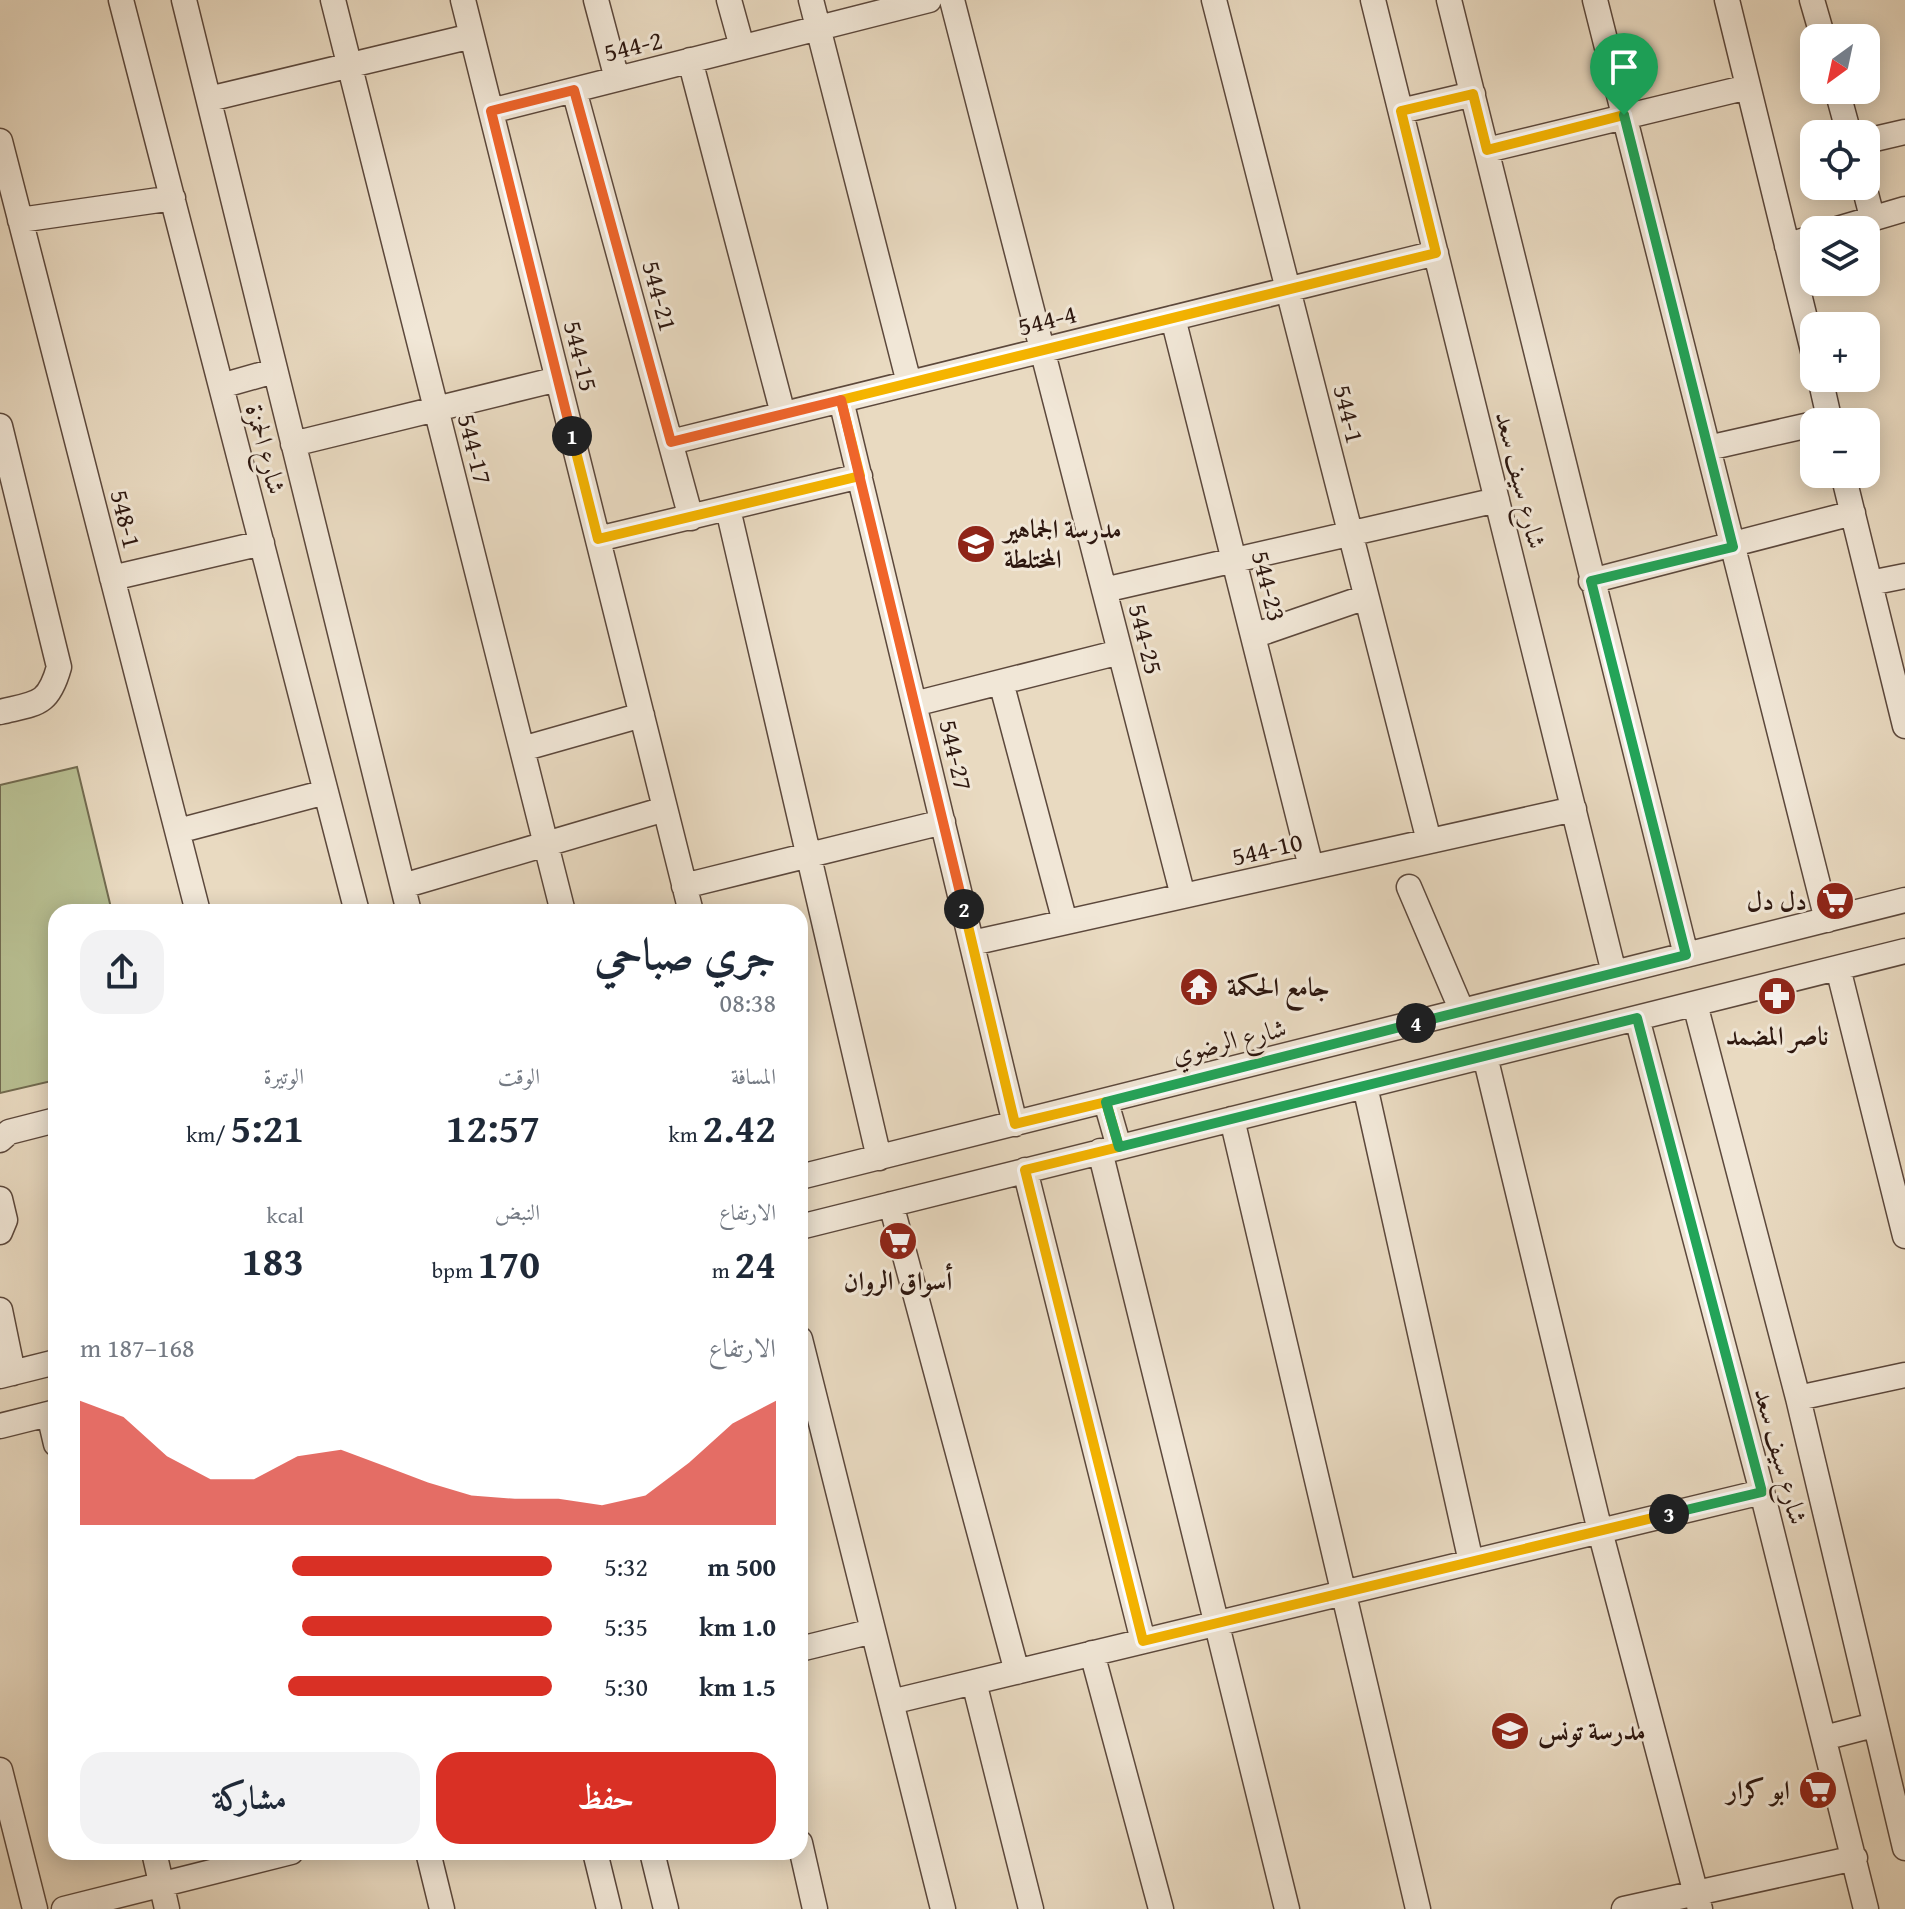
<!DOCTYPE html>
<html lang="ar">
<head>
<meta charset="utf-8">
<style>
	:root { --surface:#fff; --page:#f2f2f3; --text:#1f2937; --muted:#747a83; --accent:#d93025 }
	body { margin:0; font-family:"Gentium Book Plus",Amiri,serif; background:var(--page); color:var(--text); direction:rtl; height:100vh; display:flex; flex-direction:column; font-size:30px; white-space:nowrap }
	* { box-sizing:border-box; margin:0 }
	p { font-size:26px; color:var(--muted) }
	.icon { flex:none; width:44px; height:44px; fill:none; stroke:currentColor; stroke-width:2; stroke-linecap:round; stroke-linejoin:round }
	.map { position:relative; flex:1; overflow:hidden; direction:ltr }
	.side { position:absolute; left:48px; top:904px; width:760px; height:956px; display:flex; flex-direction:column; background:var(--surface); border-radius:24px; box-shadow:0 4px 20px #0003; direction:rtl }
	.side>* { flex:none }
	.needle { width:52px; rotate:213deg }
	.tools { position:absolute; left:1800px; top:24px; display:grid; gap:16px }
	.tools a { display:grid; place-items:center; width:80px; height:80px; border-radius:16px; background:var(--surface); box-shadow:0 4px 20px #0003; font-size:40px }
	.pin { position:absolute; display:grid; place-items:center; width:68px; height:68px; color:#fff; margin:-82px -34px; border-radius:50% 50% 50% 0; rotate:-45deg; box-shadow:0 0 8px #0007 }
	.pin .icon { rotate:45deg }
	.km { position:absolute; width:40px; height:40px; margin:-20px; border-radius:50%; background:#222; color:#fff; font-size:22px; line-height:40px; text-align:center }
	.round { display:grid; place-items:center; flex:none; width:84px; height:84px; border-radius:24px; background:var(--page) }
	.summary { display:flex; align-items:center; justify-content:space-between; height:136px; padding:0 32px }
	h1 { font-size:44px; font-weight:700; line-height:60px }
	.stats { display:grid; grid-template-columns:repeat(3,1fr); gap:12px; height:136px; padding:8px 32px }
	.stats div { display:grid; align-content:center }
	.stats b { font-size:40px; font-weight:700 }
	.stats small { font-size:22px; font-weight:400 }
	.stats p { font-size:22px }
	.chart { height:224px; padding:16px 32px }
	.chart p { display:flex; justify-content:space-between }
	.chart svg { width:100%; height:144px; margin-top:8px; fill:var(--accent); opacity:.7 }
	.cta { display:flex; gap:16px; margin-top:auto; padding:16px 32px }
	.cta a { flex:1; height:92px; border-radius:24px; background:var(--accent); color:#fff; font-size:32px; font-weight:700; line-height:92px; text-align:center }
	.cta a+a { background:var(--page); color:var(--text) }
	ul { padding:0 32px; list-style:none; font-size:26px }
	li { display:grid; grid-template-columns:128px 96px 1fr; align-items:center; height:60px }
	li i { height:20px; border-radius:10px; background:var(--accent) }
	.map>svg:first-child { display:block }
</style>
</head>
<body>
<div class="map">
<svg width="1905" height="1909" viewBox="0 0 1905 1909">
	<rect width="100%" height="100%" fill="#e9dac1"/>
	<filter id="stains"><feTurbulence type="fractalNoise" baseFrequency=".0025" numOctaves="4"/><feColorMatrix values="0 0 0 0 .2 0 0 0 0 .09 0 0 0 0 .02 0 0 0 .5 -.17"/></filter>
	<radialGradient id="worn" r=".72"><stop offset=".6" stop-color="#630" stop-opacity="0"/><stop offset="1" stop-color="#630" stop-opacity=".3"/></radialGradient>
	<!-- green -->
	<path fill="#b8bf92" stroke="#726b50" stroke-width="2" d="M 77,767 L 112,912 L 56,912 L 56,1080 L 0,1093 L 0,785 Z"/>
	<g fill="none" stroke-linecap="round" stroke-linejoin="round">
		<defs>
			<path id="minor" d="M 121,0 L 357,912
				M 184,0 L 409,912
				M 333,0 L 563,912
				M 463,0 L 691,912
				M 596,0 L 617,79
				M 729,0 L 742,47
				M 811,0 L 909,383
				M 952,0 L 1183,896
				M 1214,0 L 1429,841
				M 1373,0 L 1614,973
				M 1449,0 L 1686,955
				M 1595,0 L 1827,920
				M 1727,0 L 1814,355
				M 1812,0 L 1823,38
				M 690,60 L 783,414
				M 574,90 L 691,518
				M 1837,90 L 1849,134
				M 209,99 L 472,36
				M 491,111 L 929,0
				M 1401,111 L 1473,94
				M 0,141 L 198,912
				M 1866,141 L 1905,132
				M 1487,150 L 1748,87
				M 1864,186 L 1872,217
				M 20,220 L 173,198
				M 1834,230 L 1905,209
				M 1787,246 L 1814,237
				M 1173,318 L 1311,867
				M 1820,378 L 1830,422
				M 221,386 L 274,371
				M 841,400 L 1015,1124
				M 0,426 L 59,667 C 48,706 37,703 0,712
				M 671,442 L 1436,253
				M 293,444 L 558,379
				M 1708,448 L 1814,424
				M 1843,474 L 1905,726
				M 728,509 L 879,1158
				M 598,539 L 860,476
				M 112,578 L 262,543
				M 1591,581 L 1853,513
				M 1870,583 L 1905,576
				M 1104,590 L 1497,500
				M 1253,636 L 1366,597
				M 1001,682 L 1065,922
				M 914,704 L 1120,652
				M 522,749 L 642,715
				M 178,831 L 326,792
				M 403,886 L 665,809
				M 684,886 L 943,822
				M 1409,887 L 1462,1011
				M 972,943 L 1574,809
				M 1838,968 L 1905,1236
				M 1695,1004 L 1798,1398 L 1905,1848
				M 1637,1018 L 1762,1492 L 1866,1909
				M 1485,1056 L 1600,1531 L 1700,1909
				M 1365,1086 L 1471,1562
				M 1106,1102 L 1119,1147
				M 1232,1119 L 1418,1909
				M 0,1140 L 9,1132 L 56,1120
				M 1100,1151 L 1287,1909
				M 1025,1170 L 1143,1641
				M 800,1177 L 1905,900
				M 0,1199 L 5,1220 L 0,1232
				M 891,1204 L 1017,1672
				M 800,1227 L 1905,951
				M 0,1310 L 13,1373
				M 800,1339 L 943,1909
				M 0,1376 L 56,1362
				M 1798,1398 L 1905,1375
				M 49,1414 L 56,1444
				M 0,1426 L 56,1412
				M 800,1649 L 873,1631
				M 1092,1653 L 1161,1909
				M 974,1682 L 1031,1909
				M 891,1702 L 1762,1492
				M 1824,1738 L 1874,1725
				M 0,1770 L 35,1909
				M 800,1843 L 815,1909
				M 154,1852 L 167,1909
				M 428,1852 L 442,1909
				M 595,1852 L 609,1909
				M 652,1852 L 666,1909
				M 64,1909 L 291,1852
				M 1624,1909 L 1855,1858"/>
		</defs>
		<!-- minor casing -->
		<use href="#minor" stroke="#5c483c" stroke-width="27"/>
		<!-- minor -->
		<use href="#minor" stroke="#f1e7d7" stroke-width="24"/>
	</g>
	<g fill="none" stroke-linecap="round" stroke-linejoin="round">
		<defs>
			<path id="split-1" d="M 572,436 L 598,539 L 860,476 L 841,400 L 1436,253 L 1401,111 L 1473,94 L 1487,150 L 1624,115"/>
			<path id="split-2" d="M 572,436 L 491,111 L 574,90 L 671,442 L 841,400 L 964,909"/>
			<path id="split-3" d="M 964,909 L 1015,1124 L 1106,1102 L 1119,1147 L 1025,1170 L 1143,1641 L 1669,1514"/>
			<path id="split-4" d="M 1416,1023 L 1106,1102 L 1119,1147 L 1637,1018 L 1762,1492 L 1669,1514"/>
			<path id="split-5" d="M 1416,1023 L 1686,955 L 1591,581 L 1733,547 L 1624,115"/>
		</defs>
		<!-- split-1 casing -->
		<use href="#split-1" stroke="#fff" stroke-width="16"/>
		<!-- split-2 casing -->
		<use href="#split-2" stroke="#fff" stroke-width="16"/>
		<!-- split-3 casing -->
		<use href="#split-3" stroke="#fff" stroke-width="16"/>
		<!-- split-4 casing -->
		<use href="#split-4" stroke="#fff" stroke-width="16"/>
		<!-- split-5 casing -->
		<use href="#split-5" stroke="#fff" stroke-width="16"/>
		<!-- split-1 -->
		<use href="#split-1" stroke="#f5b400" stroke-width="10"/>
		<!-- split-2 -->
		<use href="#split-2" stroke="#f0652b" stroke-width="10"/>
		<!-- split-3 -->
		<use href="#split-3" stroke="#f5b400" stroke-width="10"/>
		<!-- split-4 -->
		<use href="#split-4" stroke="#22a559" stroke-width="10"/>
		<!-- split-5 -->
		<use href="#split-5" stroke="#22a559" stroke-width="10"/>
	</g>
	<!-- icons -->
	<defs>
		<symbol id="school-disc" viewBox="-11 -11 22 22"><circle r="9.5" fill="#8f2418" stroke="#f1e7d7"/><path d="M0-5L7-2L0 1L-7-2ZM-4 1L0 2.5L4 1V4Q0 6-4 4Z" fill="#fff"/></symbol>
		<symbol id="supermarket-disc" viewBox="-11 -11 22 22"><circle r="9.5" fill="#8f2418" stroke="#f1e7d7"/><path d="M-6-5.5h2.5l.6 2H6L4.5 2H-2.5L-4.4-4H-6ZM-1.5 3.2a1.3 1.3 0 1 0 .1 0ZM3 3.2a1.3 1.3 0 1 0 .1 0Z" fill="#fff"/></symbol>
		<symbol id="temple-disc" viewBox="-11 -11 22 22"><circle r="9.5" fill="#8f2418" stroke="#f1e7d7"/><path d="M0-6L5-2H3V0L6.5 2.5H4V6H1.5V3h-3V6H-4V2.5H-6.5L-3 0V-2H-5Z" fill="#fff"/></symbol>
		<symbol id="pharmacy-disc" viewBox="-11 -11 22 22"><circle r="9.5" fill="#8f2418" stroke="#f1e7d7"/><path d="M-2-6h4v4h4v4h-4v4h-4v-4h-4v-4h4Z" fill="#fff"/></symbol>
	</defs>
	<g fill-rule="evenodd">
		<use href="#school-disc" x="954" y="522" width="44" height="44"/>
		<use href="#supermarket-disc" x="1813" y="879" width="44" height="44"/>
		<use href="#temple-disc" x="1177" y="965" width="44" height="44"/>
		<use href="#pharmacy-disc" x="1755" y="974" width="44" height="44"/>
		<use href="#supermarket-disc" x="876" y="1219" width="44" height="44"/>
		<use href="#school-disc" x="1488" y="1709" width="44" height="44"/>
		<use href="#supermarket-disc" x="1796" y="1768" width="44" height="44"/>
	</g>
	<g text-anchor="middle" stroke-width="6" stroke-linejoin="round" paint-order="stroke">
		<!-- street labels -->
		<g font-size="26" fill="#2d170f" stroke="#f1e7d7">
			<text transform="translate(633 46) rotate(-14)" y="9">544-2</text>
			<text transform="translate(660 296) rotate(75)" y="9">544-21</text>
			<text transform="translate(1047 320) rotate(-14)" y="9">544-4</text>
			<text transform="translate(581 356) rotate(76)" y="9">544-15</text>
			<text transform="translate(1349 414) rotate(76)" y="9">544-1</text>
			<text transform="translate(266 449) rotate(75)" y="9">شارع الحمزة</text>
			<text transform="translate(475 449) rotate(76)" y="9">544-17</text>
			<text transform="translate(1521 480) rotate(76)" y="9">شارع سيف سعد</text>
			<text transform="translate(126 519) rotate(76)" y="9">548-1</text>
			<text transform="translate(1269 586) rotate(76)" y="9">544-23</text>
			<text transform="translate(1146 639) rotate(76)" y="9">544-25</text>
			<text transform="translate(956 755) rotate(77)" y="9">544-27</text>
			<text transform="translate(1267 849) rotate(-13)" y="9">544-10</text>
			<text transform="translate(1229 1041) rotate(-14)" y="9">شارع الرضوي</text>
			<text transform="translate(1781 1456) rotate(75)" y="9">شارع سيف سعد</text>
		</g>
		<!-- poi labels -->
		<g font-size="26" font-weight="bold" fill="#2d170f" stroke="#f1e7d7" text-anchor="start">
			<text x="1004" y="538">مدرسة الجماهير<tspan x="1004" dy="30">المختلطة</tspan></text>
			<text x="1807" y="910" text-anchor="end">دل دل</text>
			<text x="1227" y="996">جامع الحكمة</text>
			<text x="1777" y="1045" text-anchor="middle">ناصر المضمد</text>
			<text x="898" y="1290" text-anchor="middle">أسواق الروان</text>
			<text x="1538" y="1740">مدرسة تونس</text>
			<text x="1790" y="1799" text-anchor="end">ابو كرار</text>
		</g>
	</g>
	<rect width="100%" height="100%" filter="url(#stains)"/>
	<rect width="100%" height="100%" fill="url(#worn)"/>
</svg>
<div class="tools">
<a><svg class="needle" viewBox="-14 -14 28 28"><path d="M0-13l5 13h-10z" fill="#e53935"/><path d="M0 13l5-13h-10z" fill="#747a83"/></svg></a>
<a><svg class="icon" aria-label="locate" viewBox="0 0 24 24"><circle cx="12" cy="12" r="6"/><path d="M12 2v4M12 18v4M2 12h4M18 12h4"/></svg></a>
<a><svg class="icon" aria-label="layers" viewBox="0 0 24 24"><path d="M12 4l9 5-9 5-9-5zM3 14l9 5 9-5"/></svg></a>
<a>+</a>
<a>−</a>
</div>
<div class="pin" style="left:1624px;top:115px;background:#1e9e55"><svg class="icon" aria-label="arrive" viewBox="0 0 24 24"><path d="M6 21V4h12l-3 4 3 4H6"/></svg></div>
<b class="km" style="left:572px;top:436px">1</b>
<b class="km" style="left:964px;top:909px">2</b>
<b class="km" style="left:1669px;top:1514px">3</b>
<b class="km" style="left:1416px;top:1023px">4</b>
<section class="side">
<div class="summary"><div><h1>جري صباحي</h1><p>08:38</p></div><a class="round"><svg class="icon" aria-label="share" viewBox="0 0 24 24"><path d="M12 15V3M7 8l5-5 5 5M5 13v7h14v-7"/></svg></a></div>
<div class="stats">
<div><p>المسافة</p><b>2.42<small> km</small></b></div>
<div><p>الوقت</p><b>12:57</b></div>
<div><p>الوتيرة</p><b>5:21<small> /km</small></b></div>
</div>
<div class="stats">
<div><p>الارتفاع</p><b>24<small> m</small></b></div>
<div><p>النبض</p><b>170<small> bpm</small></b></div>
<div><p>kcal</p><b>183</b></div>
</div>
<div class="chart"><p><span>الارتفاع</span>168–187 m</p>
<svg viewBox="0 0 160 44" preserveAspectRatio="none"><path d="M0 44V6L10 11L20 23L30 30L40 30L50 23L60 21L70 26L80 31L90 35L100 36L110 36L120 38L130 35L140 25L150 13L160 6V44z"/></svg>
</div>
<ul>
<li><b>500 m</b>5:32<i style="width:55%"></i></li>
<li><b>1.0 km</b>5:35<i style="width:53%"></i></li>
<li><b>1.5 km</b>5:30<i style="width:56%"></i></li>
</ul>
<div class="cta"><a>حفظ</a><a>مشاركة</a></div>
</section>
</div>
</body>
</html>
